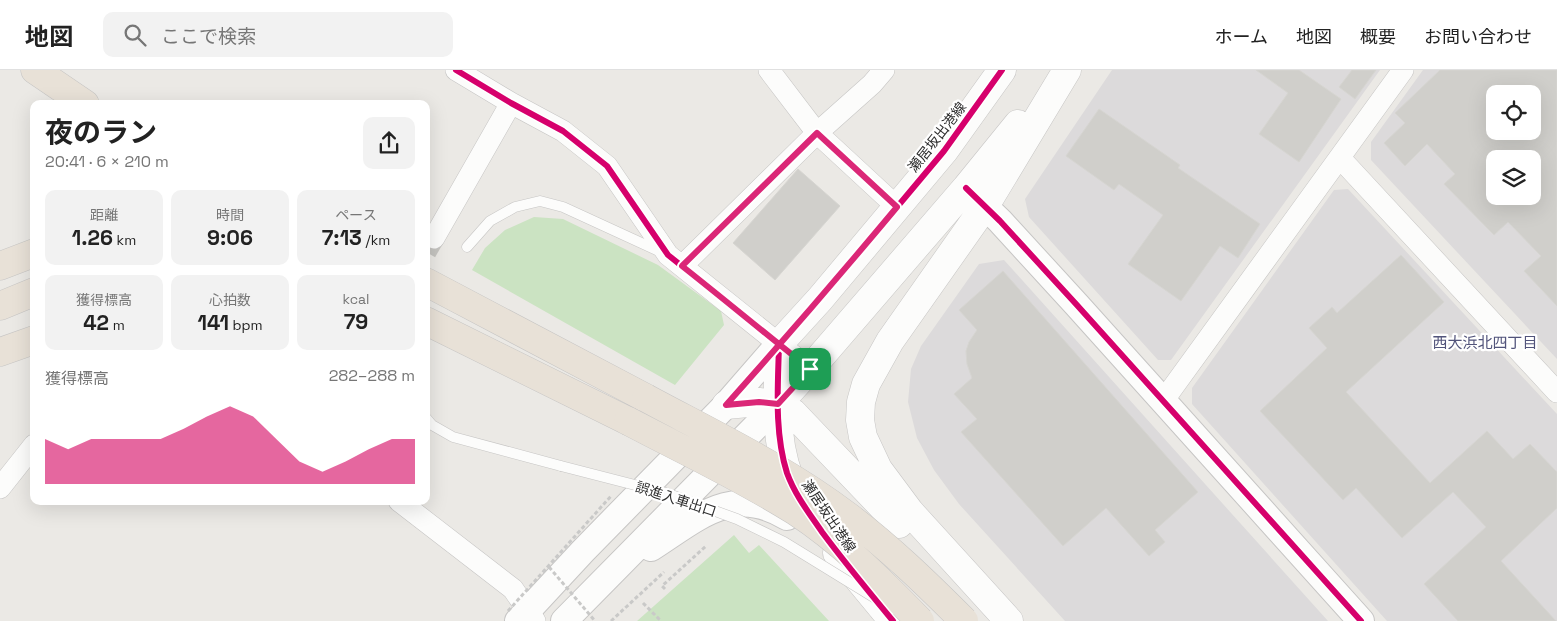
<!DOCTYPE html>
<html lang="ja">
<head>
<meta charset="utf-8">
<style>
	:root { --surface:#fff; --page:#f2f2f2; --text:#222; --muted:#767676; --line:#e0e0e0; --accent:#db2777 }
	body { margin:0; font-family:"Space Grotesk","Noto Sans JP",sans-serif; background:var(--page); color:var(--text); height:100vh; display:flex; flex-direction:column; font-size:19px; white-space:nowrap }
	* { box-sizing:border-box; margin:0 }
	p { font-size:16px; color:var(--muted) }
	.icon { flex:none; width:28px; height:28px; fill:none; stroke:currentColor; stroke-width:2; stroke-linecap:round; stroke-linejoin:round }
	.map { position:relative; flex:1; overflow:hidden }
	.drawer { position:absolute; left:30px; top:30px; width:400px; height:405px; display:flex; flex-direction:column; background:var(--surface); border-radius:10px; box-shadow:0 5px 20px #0002 }
	.drawer>* { flex:none }
	.fabs { position:absolute; left:1486px; top:15px; display:grid; gap:10px }
	.fabs a { display:grid; place-items:center; width:55px; height:55px; border-radius:10px; background:var(--surface); box-shadow:0 5px 20px #0002; font-size:25px }
	.pin { position:absolute; display:grid; place-items:center; width:42px; height:42px; color:#fff; margin:-21px; border-radius:10px; box-shadow:0 2px 8px #0006 }
	.round { display:grid; place-items:center; flex:none; width:52px; height:52px; border-radius:10px; background:var(--page) }
	.head { display:flex; align-items:center; justify-content:space-between; height:85px; padding:0 15px }
	h1 { font-size:28px; font-weight:700; line-height:38px }
	.metrics { display:grid; grid-template-columns:repeat(3,1fr); gap:8px; height:85px; padding:5px 15px }
	.metrics div { display:grid; align-content:center; border-radius:10px; background:var(--page); text-align:center }
	.metrics b { font-size:21px; font-weight:700 }
	.metrics small { font-size:14px; font-weight:400 }
	.metrics p { font-size:14px }
	.chart { height:140px; padding:10px 15px }
	.chart p { display:flex; justify-content:space-between }
	.chart svg { width:100%; height:90px; margin-top:5px; fill:var(--accent); opacity:.7 }
	header { display:flex; align-items:center; gap:30px; box-sizing:border-box; height:70px; padding:0 25px; background:var(--surface); border-bottom:1px solid var(--line) }
	header strong { font-size:24px }
	nav { display:flex; gap:28px; margin-inline-start:auto; font-size:18px }
	.search { width:350px; height:45px; background:var(--page); display:flex; align-items:center; gap:12px; box-sizing:border-box; padding:0 18px; border-radius:10px; color:var(--muted); font-size:19px }
	.map>svg:first-child { display:block }
</style>
</head>
<body>
<header>
<strong>地図</strong>
<div class="search"><svg class="icon" aria-label="search" viewBox="0 0 24 24"><circle cx="10" cy="10" r="6"/><path d="M15 15l6 6"/></svg>ここで検索</div>
<nav><a>ホーム</a><a>地図</a><a>概要</a><a>お問い合わせ</a></nav>
</header>
<div class="map">
<svg width="1557" height="551" viewBox="0 0 1557 551">
	<rect width="100%" height="100%" fill="#ebe9e5"/>
	<!-- industrial -->
	<path fill="#dcdadb" fill-rule="evenodd" d="M 1112,0 L 1380,0 L 1171,290 L 1158,290 L 1029,147 L 1025,129 Z
		M 1423,0 L 1557,0 L 1557,289 L 1371,90 L 1371,72 ZM 1495,24 L 1532,24 L 1532,61 L 1495,61 ZM 1495,89 L 1532,89 L 1532,126 L 1495,126 Z
		M 1348,119 L 1557,344 L 1557,551 L 1387,551 L 1192,334 L 1192,318 L 1334,120 Z
		M 1004,190 L 1328,551 L 1065,551 L 959,434 L 934,400 L 917,368 L 908,332 L 911,299 L 921,276 L 979,194 Z"/>
	<!-- green -->
	<path fill="#cbe3c2" d="M 534,147 L 563,149 L 658,195 L 721,241 L 724,255 L 675,315 L 472,200 L 485,178 L 505,160 Z
		M 734,465 L 749,483 L 759,475 L 829,551 L 637,551 Z"/>
	<!-- building -->
	<path fill="#d0cfcb" stroke="#d6d5d1" fill-rule="evenodd" d="M 1256,0 L 1299,0 L 1341,29 L 1299,92 L 1259,64 L 1288,23 Z
		M 1352,0 L 1376,0 L 1355,29 L 1339,17 Z
		M 1440,0 L 1557,0 L 1557,236 L 1524,201 L 1541,186 L 1508,152 L 1494,165 L 1444,114 L 1455,104 L 1427,74 L 1405,96 L 1384,73 L 1405,53 L 1395,43 ZM 1495,24 L 1532,24 L 1532,61 L 1495,61 ZM 1495,89 L 1532,89 L 1532,126 L 1495,126 Z
		M 1099,39 L 1180,95 L 1178,98 L 1260,154 L 1238,188 L 1220,176 L 1181,231 L 1128,194 L 1163,145 L 1119,114 L 1114,120 L 1066,86 Z
		M 798,99 L 840,136 L 775,210 L 733,173 Z
		M 1401,185 L 1444,232 L 1346,322 L 1430,413 L 1487,361 L 1513,389 L 1530,374 L 1557,402 L 1557,438 L 1501,491 L 1556,551 L 1458,551 L 1424,514 L 1486,457 L 1453,422 L 1402,468 L 1356,418 L 1343,430 L 1260,341 L 1327,278 L 1309,258 L 1332,237 L 1337,243 Z
		M 1003,201 L 1198,422 L 1155,460 L 1165,472 L 1149,486 L 1106,438 L 1063,476 L 961,362 L 977,349 L 954,324 L 972,308 L 967,294 L 966,281 L 969,272 L 977,260 L 959,240 Z"/>
	<g fill="none" stroke-linecap="round" stroke-linejoin="round">
		<!-- minor-tunnel -->
		<path stroke="#c5c4c0" stroke-width="21" stroke-dasharray="21 11" stroke-linecap="butt" d="M 426,182 L 434,168"/>
		<defs>
			<path id="service" d="M 467,177 L 490,151 L 515,137 L 540,131 L 563,137 L 661,182
				M 426,348 L 432,355 L 453,367 L 561,396"/>
			<path id="minor" d="M 456,0 L 511,33 L 563,61 L 607,96 L 668,185 L 810,299
				M 884,0 L 872,14 L 817,63 L 897,137
				M 1340,88 L 1557,322
				M 434,168 L 511,33
				M 682,196 L 817,63 L 769,0
				M 1163,331 L 1403,0
				M 0,418 L 34,375
				M 399,431 L 513,519 L 535,551"/>
			<path id="tertiary" d="M 970,122 L 1000,151 L 1076,234 L 1361,551
				M 651,478 C 698,448 732,414 787,447
				M 518,551 L 583,481 L 726,335 L 779,274
				M 564,551 L 778,334"/>
			<path id="secondary" d="M 778,334 L 810,299 L 966,118 L 1018,54
				M 726,335 L 759,332 L 778,334 L 793,343 L 899,454
				M 796,422 C 772,378 778,323 779,274 L 820,229 L 944,81 L 1002,0
				M 837,483 L 893,551
				M 1009,551 L 910,442 L 878,399 L 863,367 L 860,350 L 861,332 L 866,314 L 890,271 L 985,136 L 1067,0"/>
			<path id="motorway" d="M 35,0 L 85,34
				M 0,196 L 34,183
				M 426,212 L 646,328
				M 0,236 L 34,222
				M 426,251 L 628,351
				M 0,282 L 34,270"/>
		</defs>
		<!-- service casing -->
		<use href="#service" stroke="#c6c5c4" stroke-width="11"/>
		<!-- minor casing -->
		<use href="#minor" stroke="#c6c5c4" stroke-width="22"/>
		<!-- tertiary casing -->
		<use href="#tertiary" stroke="#c6c5c4" stroke-width="28"/>
		<!-- secondary casing -->
		<use href="#secondary" stroke="#c6c5c4" stroke-width="29"/>
		<!-- motorway casing -->
		<use href="#motorway" stroke="#c6c5c4" stroke-width="29"/>
		<!-- path -->
		<path stroke="#c9c9c8" stroke-width="3" stroke-dasharray="4 2.5" stroke-linecap="butt" d="M 665,519 L 662,516 L 706,476
			M 643,533 L 661,551
			M 611,551 L 664,502"/>
		<!-- service -->
		<use href="#service" stroke="#fcfcfb" stroke-width="10"/>
		<!-- minor -->
		<use href="#minor" stroke="#fcfcfb" stroke-width="21"/>
		<!-- tertiary -->
		<use href="#tertiary" stroke="#fcfcfb" stroke-width="26"/>
		<!-- secondary -->
		<use href="#secondary" stroke="#fcfcfb" stroke-width="28"/>
		<!-- motorway -->
		<use href="#motorway" stroke="#e8e1d7" stroke-width="28"/>
		<defs>
			<path id="service-bridge" d="M 561,396 L 666,423 L 737,449 L 784,472 L 893,539"/>
			<path id="motorway-bridge" d="M 646,328 C 715,365 786,399 849,447 C 890,478 927,514 964,551
				M 628,351 C 683,380 741,407 795,441 C 841,471 882,512 920,551"/>
		</defs>
		<!-- service-bridge casing -->
		<use href="#service-bridge" stroke="#c6c5c4" stroke-width="11" stroke-linecap="butt"/>
		<!-- motorway-bridge casing -->
		<use href="#motorway-bridge" stroke="#c6c5c4" stroke-width="29" stroke-linecap="butt"/>
		<!-- path-bridge -->
		<path stroke="#c9c9c8" stroke-width="3" stroke-dasharray="4 2.5" stroke-linecap="butt" d="M 549,497 L 595,551
			M 508,541 L 611,426"/>
		<!-- service-bridge -->
		<use href="#service-bridge" stroke="#fcfcfb" stroke-width="10"/>
		<!-- motorway-bridge -->
		<use href="#motorway-bridge" stroke="#e8e1d7" stroke-width="28"/>
		<defs>
			<path id="cycleway" d="M 456,0 L 511,33 L 563,61 L 607,96 L 668,185 L 810,299
				M 966,118 L 1000,151 L 1076,234 L 1361,551
				M 893,551 C 869,522 845,493 822,462 C 809,443 795,425 787,403 C 774,362 778,316 779,274 L 820,229 L 944,81 L 1002,0"/>
		</defs>
		<!-- cycleway casing -->
		<use href="#cycleway" stroke="#fff" stroke-width="9"/>
		<!-- cycleway -->
		<use href="#cycleway" stroke="#d6006c" stroke-width="6"/>
	</g>
	<g fill="none" stroke-linecap="round" stroke-linejoin="round">
		<defs>
			<path id="route" d="M 810,299 C 767,265 725,230 682,196 L 817,63 L 897,137 C 841,204 784,270 726,335 L 759,332 L 778,334 L 810,299"/>
		</defs>
		<!-- route casing -->
		<use href="#route" stroke="#fff" stroke-width="10"/>
		<!-- route -->
		<use href="#route" stroke="#db2777" stroke-width="6"/>
	</g>
	<g text-anchor="middle" stroke-width="4.5" stroke-linejoin="round" paint-order="stroke">
		<!-- street labels -->
		<g font-size="14" fill="#2e2e2e" stroke="#fff">
			<text transform="translate(937 67) rotate(-52)" y="5">瀬居坂出港線</text>
			<text transform="translate(676 429) rotate(18)" y="5">誤進入車出口</text>
			<text transform="translate(829 446) rotate(56)" y="5">瀬居坂出港線</text>
		</g>
		<!-- neighbourhood labels -->
		<g font-size="15" fill="#52547b" stroke="#fff">
			<text x="1485" y="278">西大浜北四丁目</text>
		</g>
	</g>
</svg>
<div class="fabs">
<a><svg class="icon" aria-label="locate" viewBox="0 0 24 24"><circle cx="12" cy="12" r="6"/><path d="M12 2v4M12 18v4M2 12h4M18 12h4"/></svg></a>
<a><svg class="icon" aria-label="layers" viewBox="0 0 24 24"><path d="M12 4l9 5-9 5-9-5zM3 14l9 5 9-5"/></svg></a>
</div>
<div class="pin" style="left:810px;top:299px;background:#1e9e55"><svg class="icon" aria-label="arrive" viewBox="0 0 24 24"><path d="M6 21V4h12l-3 4 3 4H6"/></svg></div>
<section class="drawer">
<div class="head"><div><h1>夜のラン</h1><p>20:41 · 6 × 210 m</p></div><a class="round"><svg class="icon" aria-label="share" viewBox="0 0 24 24"><path d="M12 15V3M7 8l5-5 5 5M5 13v7h14v-7"/></svg></a></div>
<div class="metrics">
<div><p>距離</p><b>1.26<small> km</small></b></div>
<div><p>時間</p><b>9:06</b></div>
<div><p>ペース</p><b>7:13<small> /km</small></b></div>
</div>
<div class="metrics">
<div><p>獲得標高</p><b>42<small> m</small></b></div>
<div><p>心拍数</p><b>141<small> bpm</small></b></div>
<div><p>kcal</p><b>79</b></div>
</div>
<div class="chart"><p><span>獲得標高</span>282–288 m</p>
<svg viewBox="0 0 160 44" preserveAspectRatio="none"><path d="M0 44V22L10 27L20 22L30 22L40 22L50 22L60 17L70 11L80 6L90 11L100 22L110 33L120 38L130 33L140 27L150 22L160 22V44z"/></svg>
</div>
</section>
</div>
</body>
</html>
